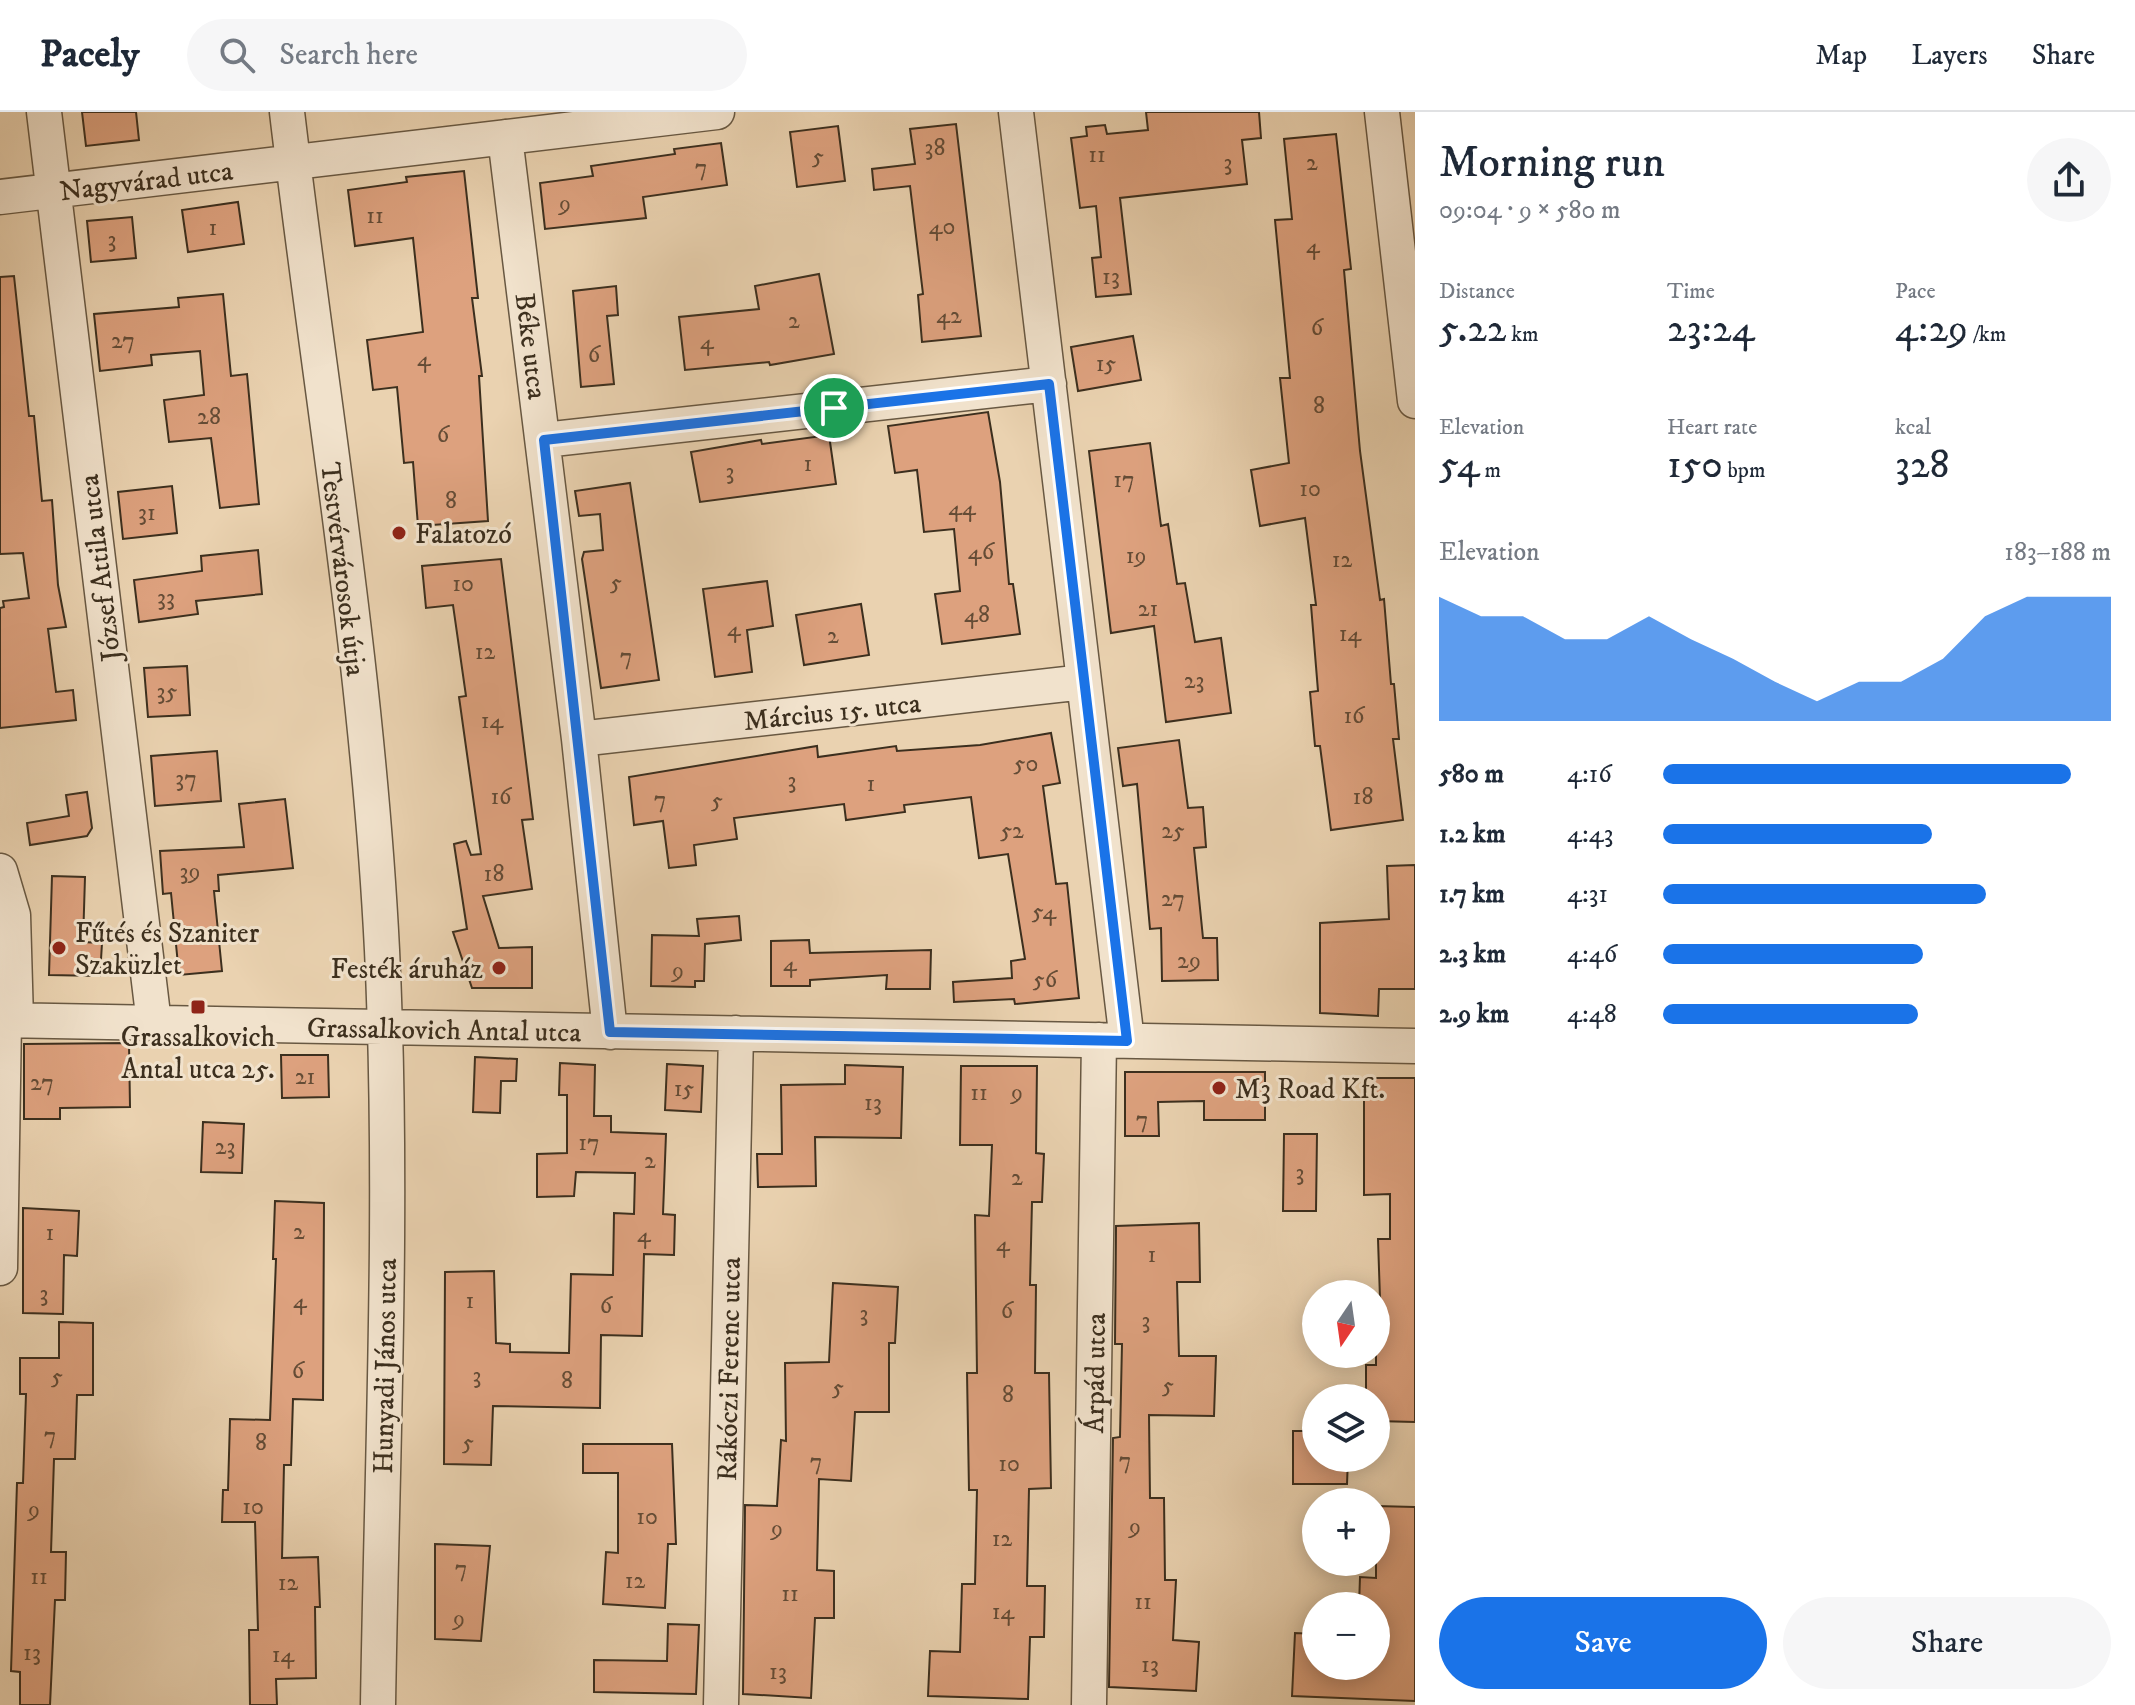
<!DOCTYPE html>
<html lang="en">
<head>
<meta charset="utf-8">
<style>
	:root { --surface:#fff; --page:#f6f6f7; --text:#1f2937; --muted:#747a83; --line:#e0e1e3; --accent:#1a73e8 }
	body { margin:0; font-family:"IM FELL DW Pica",serif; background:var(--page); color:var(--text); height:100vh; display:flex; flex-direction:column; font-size:30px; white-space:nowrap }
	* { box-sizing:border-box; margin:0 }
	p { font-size:26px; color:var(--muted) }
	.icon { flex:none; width:44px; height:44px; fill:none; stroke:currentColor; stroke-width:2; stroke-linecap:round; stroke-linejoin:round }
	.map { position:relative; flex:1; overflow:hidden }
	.side { display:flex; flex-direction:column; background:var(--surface); width:720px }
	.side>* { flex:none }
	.needle { width:52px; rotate:193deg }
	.buttons { position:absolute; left:1302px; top:1168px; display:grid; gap:16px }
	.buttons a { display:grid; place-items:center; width:88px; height:88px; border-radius:50%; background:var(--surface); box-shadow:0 4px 20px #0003; font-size:40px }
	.pin { position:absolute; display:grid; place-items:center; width:68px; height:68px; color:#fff; margin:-34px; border:4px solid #fff; border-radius:50%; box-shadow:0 2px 8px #0007 }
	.round { display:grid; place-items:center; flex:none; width:84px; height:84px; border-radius:42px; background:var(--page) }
	.overview { display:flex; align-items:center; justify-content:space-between; height:136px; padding:0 24px }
	h1 { font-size:44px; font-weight:600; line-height:60px }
	.metrics { display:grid; grid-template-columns:repeat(3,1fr); gap:12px; height:136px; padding:8px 24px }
	.metrics div { display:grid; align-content:center }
	.metrics b { font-size:40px; font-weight:600 }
	.metrics small { font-size:22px; font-weight:400 }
	.metrics p { font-size:22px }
	.chart { height:224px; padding:16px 24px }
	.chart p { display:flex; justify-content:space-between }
	.chart svg { width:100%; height:144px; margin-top:8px; fill:var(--accent); opacity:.7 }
	.primary-button { display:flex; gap:16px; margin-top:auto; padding:16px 24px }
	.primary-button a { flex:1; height:92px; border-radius:48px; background:var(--accent); color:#fff; font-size:32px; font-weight:600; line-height:92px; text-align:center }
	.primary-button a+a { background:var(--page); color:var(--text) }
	ul { padding:0 24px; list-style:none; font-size:26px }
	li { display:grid; grid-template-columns:128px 96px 1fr; align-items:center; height:60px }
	li i { height:20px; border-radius:10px; background:var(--accent) }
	header { display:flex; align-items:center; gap:48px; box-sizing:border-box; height:112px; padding:0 40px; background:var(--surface); border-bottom:2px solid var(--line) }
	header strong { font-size:38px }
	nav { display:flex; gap:44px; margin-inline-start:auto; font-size:28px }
	.search { width:560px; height:72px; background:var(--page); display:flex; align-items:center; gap:20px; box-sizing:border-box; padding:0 28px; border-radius:44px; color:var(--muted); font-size:30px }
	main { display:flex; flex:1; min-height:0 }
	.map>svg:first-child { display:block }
</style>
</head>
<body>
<header>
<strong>Pacely</strong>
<div class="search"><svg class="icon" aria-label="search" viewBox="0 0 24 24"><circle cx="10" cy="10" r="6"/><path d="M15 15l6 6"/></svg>Search here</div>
<nav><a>Map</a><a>Layers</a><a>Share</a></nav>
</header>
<main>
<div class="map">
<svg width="1415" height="1593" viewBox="0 0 1415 1593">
	<rect width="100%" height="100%" fill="#ead2b0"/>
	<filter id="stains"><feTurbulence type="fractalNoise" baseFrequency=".0025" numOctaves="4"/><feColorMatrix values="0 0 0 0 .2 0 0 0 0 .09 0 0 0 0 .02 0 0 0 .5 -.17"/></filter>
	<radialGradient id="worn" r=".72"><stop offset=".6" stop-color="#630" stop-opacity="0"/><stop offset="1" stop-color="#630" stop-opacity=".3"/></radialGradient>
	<!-- building -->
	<path fill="#dda17e" stroke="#3c2f1e" stroke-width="2" d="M 82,0 L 136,0 L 139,28 L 86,34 Z
		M 1146,0 L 1259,0 L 1261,26 L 1242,28 L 1247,72 L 1120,86 L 1131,182 L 1096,185 L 1092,146 L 1101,145 L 1096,94 L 1080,96 L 1071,26 L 1087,24 L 1086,15 L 1105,13 L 1107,22 L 1148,18 Z
		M 956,12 L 981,224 L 922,230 L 918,183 L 923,182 L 910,74 L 874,78 L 872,57 L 915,52 L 910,17 Z
		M 838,14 L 845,69 L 797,75 L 790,20 Z
		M 1336,22 L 1351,157 L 1344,158 L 1360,339 L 1380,488 L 1384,487 L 1391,572 L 1394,572 L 1399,627 L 1393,627 L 1403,708 L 1331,718 L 1320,634 L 1315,634 L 1310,580 L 1318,579 L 1311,493 L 1316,493 L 1305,406 L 1260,414 L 1251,358 L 1289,351 L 1280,266 L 1290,266 L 1275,108 L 1292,107 L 1284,27 Z
		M 721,31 L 727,73 L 643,85 L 646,106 L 545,117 L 540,71 L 593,64 L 591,54 L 675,42 L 674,37 Z
		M 464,59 L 478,186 L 472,186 L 482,264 L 479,264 L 488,409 L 418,414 L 413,350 L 404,351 L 397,275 L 373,278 L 367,228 L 423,220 L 413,126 L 355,134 L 348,78 L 407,70 L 406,65 Z
		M 238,90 L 244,132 L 188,140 L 182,98 Z
		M 132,105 L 136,146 L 91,150 L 87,109 Z
		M 819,162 L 834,242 L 770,253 L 769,250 L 685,258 L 679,205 L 759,197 L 755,174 Z
		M 14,164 L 29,304 L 34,304 L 42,389 L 52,388 L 58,473 L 66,515 L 48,517 L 56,580 L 73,578 L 76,608 L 0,616 L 0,496 L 4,495 L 3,489 L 29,486 L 23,441 L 0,442 L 0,165 Z
		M 616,174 L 618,203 L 607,204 L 614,272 L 581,275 L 573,179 Z
		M 223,182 L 231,264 L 247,262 L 259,392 L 220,396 L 211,326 L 169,330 L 164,288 L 204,283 L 200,239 L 151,243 L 152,253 L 100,259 L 94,202 L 179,195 L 178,186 Z
		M 1133,224 L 1141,268 L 1078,279 L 1071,235 Z
		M 988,300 L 1000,370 L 1009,472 L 1013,472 L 1020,522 L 942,532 L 935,482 L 960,479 L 954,417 L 924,420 L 917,358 L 895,361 L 888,314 Z
		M 829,323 L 836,372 L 700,390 L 691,340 L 761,328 L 762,332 Z
		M 1150,331 L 1161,414 L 1168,412 L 1177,472 L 1185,471 L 1195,530 L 1221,526 L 1231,601 L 1166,610 L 1154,514 L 1111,521 L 1089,339 Z
		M 630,371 L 659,568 L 601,576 L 582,447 L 584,440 L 603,438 L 600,402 L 579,404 L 575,379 Z
		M 172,374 L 177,421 L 123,427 L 118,380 Z
		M 258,438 L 262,482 L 196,489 L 198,502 L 139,510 L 134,468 L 202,459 L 201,444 Z
		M 501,447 L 533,707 L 522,708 L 532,777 L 483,784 L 499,836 L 532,835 L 532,876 L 472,876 L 453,820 L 467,817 L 454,732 L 466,729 L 471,743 L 481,742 L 459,585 L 466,584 L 453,493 L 426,496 L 422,454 Z
		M 767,469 L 773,514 L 747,518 L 752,560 L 715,565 L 703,477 Z
		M 861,492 L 869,543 L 804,553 L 796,503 Z
		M 187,554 L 190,603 L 148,605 L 144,556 Z
		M 1051,621 L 1060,671 L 1043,674 L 1056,772 L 1067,771 L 1079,886 L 1015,892 L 1014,887 L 954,890 L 953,870 L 1012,866 L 1011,849 L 1025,847 L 1008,742 L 979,746 L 971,685 L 904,693 L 905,700 L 846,708 L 844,692 L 734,706 L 737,727 L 694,733 L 696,753 L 669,756 L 663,709 L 634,713 L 629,665 L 817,634 L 818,645 L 896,634 L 897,639 L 980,633 Z
		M 1179,628 L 1188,696 L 1203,695 L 1206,735 L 1194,736 L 1203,826 L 1217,826 L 1218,868 L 1162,869 L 1161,816 L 1150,817 L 1137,672 L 1123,674 L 1118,636 Z
		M 217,639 L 221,689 L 155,694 L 151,644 Z
		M 87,680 L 92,716 L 87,724 L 30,733 L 27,711 L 69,704 L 66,683 Z
		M 285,687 L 293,756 L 218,763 L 219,779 L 214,779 L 222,859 L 179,863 L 171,781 L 163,782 L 160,739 L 244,735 L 239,692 Z
		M 1415,753 L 1415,877 L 1379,877 L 1378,904 L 1320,901 L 1320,811 L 1389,807 L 1387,754 Z
		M 52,764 L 85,765 L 83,830 L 102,831 L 100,864 L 49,863 Z
		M 739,804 L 741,828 L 705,832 L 704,869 L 695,869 L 695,875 L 651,874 L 652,823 L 699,824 L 697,807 Z
		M 809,828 L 810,841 L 931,838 L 930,877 L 886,877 L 887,863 L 810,868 L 810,874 L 771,874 L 771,829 Z
		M 129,931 L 130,995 L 60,996 L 60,1007 L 24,1007 L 24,932 Z
		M 281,943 L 328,943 L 329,985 L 282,986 Z
		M 475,945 L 517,947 L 516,969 L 501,969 L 500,1001 L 473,1000 Z
		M 560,951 L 595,953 L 594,1004 L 611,1004 L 611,1020 L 666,1022 L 663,1102 L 675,1103 L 674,1143 L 644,1142 L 642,1224 L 601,1223 L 600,1296 L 493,1294 L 491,1353 L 444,1352 L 445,1160 L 494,1159 L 496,1231 L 510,1232 L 510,1240 L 569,1241 L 571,1162 L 613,1163 L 614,1101 L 634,1102 L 635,1061 L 576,1060 L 574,1084 L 537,1085 L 537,1042 L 567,1041 L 567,983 L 559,983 Z
		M 667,952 L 703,954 L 701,1000 L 665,998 Z
		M 845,953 L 903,955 L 901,1026 L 815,1025 L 816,1074 L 758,1075 L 757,1042 L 782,1042 L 781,973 L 845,972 Z
		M 961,954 L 1037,954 L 1036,1041 L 1044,1042 L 1042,1090 L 1032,1090 L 1030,1173 L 1036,1173 L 1035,1261 L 1049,1261 L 1051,1376 L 1029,1377 L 1027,1474 L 1045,1474 L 1044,1525 L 1030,1525 L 1028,1587 L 928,1584 L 930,1539 L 960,1540 L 962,1472 L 975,1472 L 977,1378 L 969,1378 L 967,1261 L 977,1261 L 975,1103 L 989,1104 L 992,1033 L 960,1033 Z
		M 1125,960 L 1265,960 L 1265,1008 L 1204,1008 L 1204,989 L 1158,990 L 1159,1024 L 1125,1024 Z
		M 1364,966 L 1415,966 L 1415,1310 L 1376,1309 L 1376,1286 L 1366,1286 L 1366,1253 L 1376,1253 L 1376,1187 L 1380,1187 L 1378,1127 L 1390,1127 L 1390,1082 L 1364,1083 Z
		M 203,1010 L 244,1012 L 242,1061 L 201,1060 Z
		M 1284,1022 L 1317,1022 L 1316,1099 L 1283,1099 Z
		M 275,1089 L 324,1091 L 323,1288 L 293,1287 L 291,1353 L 284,1353 L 282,1446 L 318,1445 L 320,1495 L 315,1495 L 316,1566 L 276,1567 L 277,1593 L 250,1593 L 249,1518 L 258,1518 L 255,1410 L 222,1410 L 223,1378 L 228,1378 L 230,1307 L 270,1308 L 276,1147 L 273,1147 Z
		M 23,1096 L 79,1099 L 77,1144 L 64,1143 L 63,1202 L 23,1201 Z
		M 1199,1111 L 1200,1170 L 1177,1170 L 1179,1244 L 1216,1244 L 1214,1304 L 1149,1303 L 1150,1386 L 1164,1386 L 1165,1468 L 1176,1468 L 1173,1528 L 1199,1530 L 1196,1579 L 1109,1575 L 1113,1326 L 1120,1325 L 1122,1232 L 1115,1232 L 1116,1114 Z
		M 833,1171 L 898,1175 L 895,1231 L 889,1231 L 889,1300 L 855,1300 L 851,1369 L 819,1367 L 817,1458 L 834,1459 L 834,1506 L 815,1506 L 811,1586 L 743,1582 L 745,1393 L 777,1394 L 781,1328 L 786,1329 L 785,1251 L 829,1250 Z
		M 59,1210 L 93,1211 L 93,1283 L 77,1283 L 75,1347 L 54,1347 L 51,1440 L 66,1440 L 65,1488 L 55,1488 L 50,1593 L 20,1593 L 20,1560 L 11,1559 L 17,1371 L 23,1371 L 26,1282 L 20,1282 L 20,1246 L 59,1246 Z
		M 1293,1319 L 1316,1319 L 1316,1346 L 1348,1346 L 1347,1372 L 1293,1372 Z
		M 583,1332 L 672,1332 L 676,1432 L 668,1432 L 665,1496 L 603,1492 L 606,1440 L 618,1441 L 618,1361 L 583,1361 Z
		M 1376,1394 L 1415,1395 L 1415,1589 L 1292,1584 L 1295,1521 L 1316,1522 L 1316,1554 L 1376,1554 L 1376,1494 L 1359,1494 L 1360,1465 L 1376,1466 Z
		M 435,1432 L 490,1434 L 481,1529 L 435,1527 Z
		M 668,1512 L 699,1513 L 696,1582 L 594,1580 L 594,1548 L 667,1549 Z"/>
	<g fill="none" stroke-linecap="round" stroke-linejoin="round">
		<defs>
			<path id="minor" d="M 44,0 L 154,911
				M 287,0 C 320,279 368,557 382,838 C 394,1089 382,1342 378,1593
				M 1016,0 L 1127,929
				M 1382,0 L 1415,289
				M 505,25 L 579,627 L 610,920
				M 0,85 L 717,0
				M 544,328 L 1049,272
				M 579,627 L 1084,570
				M 0,759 L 13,803 L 16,908
				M 0,908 L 1415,934
				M 0,1156 L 4,908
				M 721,1593 L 736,921
				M 1089,1593 L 1099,928"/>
		</defs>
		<!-- minor casing -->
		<use href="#minor" stroke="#685842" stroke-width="37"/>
		<!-- minor -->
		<use href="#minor" stroke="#f1e2cc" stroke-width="34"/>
	</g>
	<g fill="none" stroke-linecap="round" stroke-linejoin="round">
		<defs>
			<path id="route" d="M 1049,272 L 1127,929 L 610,920 L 544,328 Z"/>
		</defs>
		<!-- route casing -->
		<use href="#route" stroke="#fff" stroke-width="16"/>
		<!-- route -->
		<use href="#route" stroke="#1a73e8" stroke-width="10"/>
	</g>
	<!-- markers -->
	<g fill="#8f2418" stroke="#f1e2cc" stroke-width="3">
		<circle cx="399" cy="421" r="8"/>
		<circle cx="59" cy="836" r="8"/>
		<circle cx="499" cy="856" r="8"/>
		<rect x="190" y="887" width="16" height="16" rx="4"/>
		<circle cx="1219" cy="976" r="8"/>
	</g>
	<g text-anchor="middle" stroke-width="6" stroke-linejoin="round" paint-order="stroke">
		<!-- number labels -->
		<g font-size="24" fill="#644c36">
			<text x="935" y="43">38</text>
			<text x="1097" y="50">11</text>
			<text x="818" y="52">5</text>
			<text x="1228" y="58">3</text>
			<text x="1312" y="58">2</text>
			<text x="701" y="63">7</text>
			<text x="565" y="99">9</text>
			<text x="375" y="111">11</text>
			<text x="942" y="122">40</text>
			<text x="213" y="123">1</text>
			<text x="112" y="135">3</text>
			<text x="1313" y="141">4</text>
			<text x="1111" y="172">13</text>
			<text x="949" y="211">42</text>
			<text x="794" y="216">2</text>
			<text x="1317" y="223">6</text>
			<text x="123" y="236">27</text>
			<text x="707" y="237">4</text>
			<text x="594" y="250">6</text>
			<text x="424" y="254">4</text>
			<text x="1106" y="259">15</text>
			<text x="1319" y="301">8</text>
			<text x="209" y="312">28</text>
			<text x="443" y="330">6</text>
			<text x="808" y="359">1</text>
			<text x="730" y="367">3</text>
			<text x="1124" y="375">17</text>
			<text x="1310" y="384">10</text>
			<text x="451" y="396">8</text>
			<text x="962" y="403">44</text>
			<text x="147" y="408">31</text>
			<text x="981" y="447">46</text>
			<text x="1136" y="451">19</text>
			<text x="1342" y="455">12</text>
			<text x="616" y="478">5</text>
			<text x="463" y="479">10</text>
			<text x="166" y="493">33</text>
			<text x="1148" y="504">21</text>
			<text x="977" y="510">48</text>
			<text x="734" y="524">4</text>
			<text x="1350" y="529">14</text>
			<text x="833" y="531">2</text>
			<text x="485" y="547">12</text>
			<text x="626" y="552">7</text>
			<text x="1194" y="576">23</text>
			<text x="167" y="587">35</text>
			<text x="1354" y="611">16</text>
			<text x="492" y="616">14</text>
			<text x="1026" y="659">50</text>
			<text x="186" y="674">37</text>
			<text x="792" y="676">3</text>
			<text x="871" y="679">1</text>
			<text x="501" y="692">16</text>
			<text x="1363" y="692">18</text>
			<text x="660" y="695">7</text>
			<text x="717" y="696">5</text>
			<text x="1012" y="726">52</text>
			<text x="1173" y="726">25</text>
			<text x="190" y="767">39</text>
			<text x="494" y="769">18</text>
			<text x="1173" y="794">27</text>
			<text x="1044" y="807">54</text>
			<text x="1189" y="856">29</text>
			<text x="790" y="859">4</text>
			<text x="678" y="866">9</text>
			<text x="1045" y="875">56</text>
			<text x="305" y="972">21</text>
			<text x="42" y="978">27</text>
			<text x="684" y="984">15</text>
			<text x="979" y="988">11</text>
			<text x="1017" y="988">9</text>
			<text x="873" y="998">13</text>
			<text x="1142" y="1015">7</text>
			<text x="589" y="1038">17</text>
			<text x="225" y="1042">23</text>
			<text x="650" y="1056">2</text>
			<text x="1300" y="1068">3</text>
			<text x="1017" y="1073">2</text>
			<text x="299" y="1127">2</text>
			<text x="50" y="1128">1</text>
			<text x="644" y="1130">4</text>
			<text x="1003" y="1139">4</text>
			<text x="1152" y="1150">1</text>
			<text x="44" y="1189">3</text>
			<text x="300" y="1196">4</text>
			<text x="470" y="1196">1</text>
			<text x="606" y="1201">6</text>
			<text x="1007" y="1206">6</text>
			<text x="864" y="1209">3</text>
			<text x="1146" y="1216">3</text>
			<text x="298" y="1266">6</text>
			<text x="477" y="1271">3</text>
			<text x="57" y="1272">5</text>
			<text x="567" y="1276">8</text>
			<text x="1168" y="1281">5</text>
			<text x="838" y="1283">5</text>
			<text x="1008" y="1290">8</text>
			<text x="50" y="1331">7</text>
			<text x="261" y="1338">8</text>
			<text x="468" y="1338">5</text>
			<text x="1125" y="1356">7</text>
			<text x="816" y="1357">7</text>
			<text x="1009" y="1359">10</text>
			<text x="253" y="1402">10</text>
			<text x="34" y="1405">9</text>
			<text x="647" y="1412">10</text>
			<text x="1135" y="1422">9</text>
			<text x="777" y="1424">9</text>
			<text x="1002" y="1434">12</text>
			<text x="461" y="1464">7</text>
			<text x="39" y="1472">11</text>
			<text x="635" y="1476">12</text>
			<text x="288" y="1478">12</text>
			<text x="790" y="1489">11</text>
			<text x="1143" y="1497">11</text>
			<text x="1003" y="1507">14</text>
			<text x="459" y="1514">9</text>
			<text x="32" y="1548">13</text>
			<text x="283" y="1550">14</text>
			<text x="1150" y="1560">13</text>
			<text x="778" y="1567">13</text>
		</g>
		<!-- street labels -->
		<g font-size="28" fill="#3c2f1e" stroke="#f1e2cc">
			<text transform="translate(146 68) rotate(-7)" y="10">Nagyvárad utca</text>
			<text transform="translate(532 234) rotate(83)" y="10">Béke utca</text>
			<text transform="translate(99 456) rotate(-97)" y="10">József Attila utca</text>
			<text transform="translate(344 457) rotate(83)" y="10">Testvérvárosok útja</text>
			<text transform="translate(832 599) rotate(-6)" y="10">Március 15. utca</text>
			<text transform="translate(444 917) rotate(1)" y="10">Grassalkovich Antal utca</text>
			<text transform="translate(384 1254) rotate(-89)" y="10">Hunyadi János utca</text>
			<text transform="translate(728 1257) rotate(-89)" y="10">Rákóczi Ferenc utca</text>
			<text transform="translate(1094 1261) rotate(-89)" y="10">Árpád utca</text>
		</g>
		<!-- poi labels -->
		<g font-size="28" fill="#3c2f1e" stroke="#f1e2cc" text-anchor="start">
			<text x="415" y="431">Falatozó</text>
			<text x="75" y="830">Fűtés és Szaniter<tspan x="75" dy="32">Szaküzlet</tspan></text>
			<text x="483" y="866" text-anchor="end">Festék áruház</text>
			<text x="198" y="934" text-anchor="middle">Grassalkovich<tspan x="198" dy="32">Antal utca 25.</tspan></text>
			<text x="1235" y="986">M3 Road Kft.</text>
		</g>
	</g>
	<rect width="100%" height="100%" filter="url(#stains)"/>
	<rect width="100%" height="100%" fill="url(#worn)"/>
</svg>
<div class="buttons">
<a><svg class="needle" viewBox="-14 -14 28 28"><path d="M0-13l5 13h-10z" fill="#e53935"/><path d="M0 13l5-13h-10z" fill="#747a83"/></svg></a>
<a><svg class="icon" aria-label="layers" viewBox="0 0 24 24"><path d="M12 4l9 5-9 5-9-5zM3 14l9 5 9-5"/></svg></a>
<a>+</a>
<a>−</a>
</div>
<div class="pin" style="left:834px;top:296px;background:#1e9e55"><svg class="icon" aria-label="arrive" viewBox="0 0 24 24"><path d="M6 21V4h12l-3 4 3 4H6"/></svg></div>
</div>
<section class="side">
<div class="overview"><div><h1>Morning run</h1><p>09:04 · 9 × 580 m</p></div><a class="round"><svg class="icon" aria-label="share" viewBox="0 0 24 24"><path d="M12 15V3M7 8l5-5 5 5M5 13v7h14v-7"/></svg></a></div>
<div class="metrics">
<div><p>Distance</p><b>5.22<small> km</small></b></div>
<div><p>Time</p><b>23:24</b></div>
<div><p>Pace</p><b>4:29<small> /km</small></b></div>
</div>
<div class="metrics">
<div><p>Elevation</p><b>54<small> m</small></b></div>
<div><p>Heart rate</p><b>150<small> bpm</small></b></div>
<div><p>kcal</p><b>328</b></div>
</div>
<div class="chart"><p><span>Elevation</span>183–188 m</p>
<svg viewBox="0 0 160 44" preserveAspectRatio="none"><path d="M0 44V6L10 12L20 12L30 19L40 19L50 12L60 19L70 25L80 32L90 38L100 32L110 32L120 25L130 12L140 6L150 6L160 6V44z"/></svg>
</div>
<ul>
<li><b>580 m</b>4:16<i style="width:91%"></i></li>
<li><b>1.2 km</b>4:43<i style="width:60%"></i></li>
<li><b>1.7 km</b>4:31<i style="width:72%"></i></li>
<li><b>2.3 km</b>4:46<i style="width:58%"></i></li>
<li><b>2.9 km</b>4:48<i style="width:57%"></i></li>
</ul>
<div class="primary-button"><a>Save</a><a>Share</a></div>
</section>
</main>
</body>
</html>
